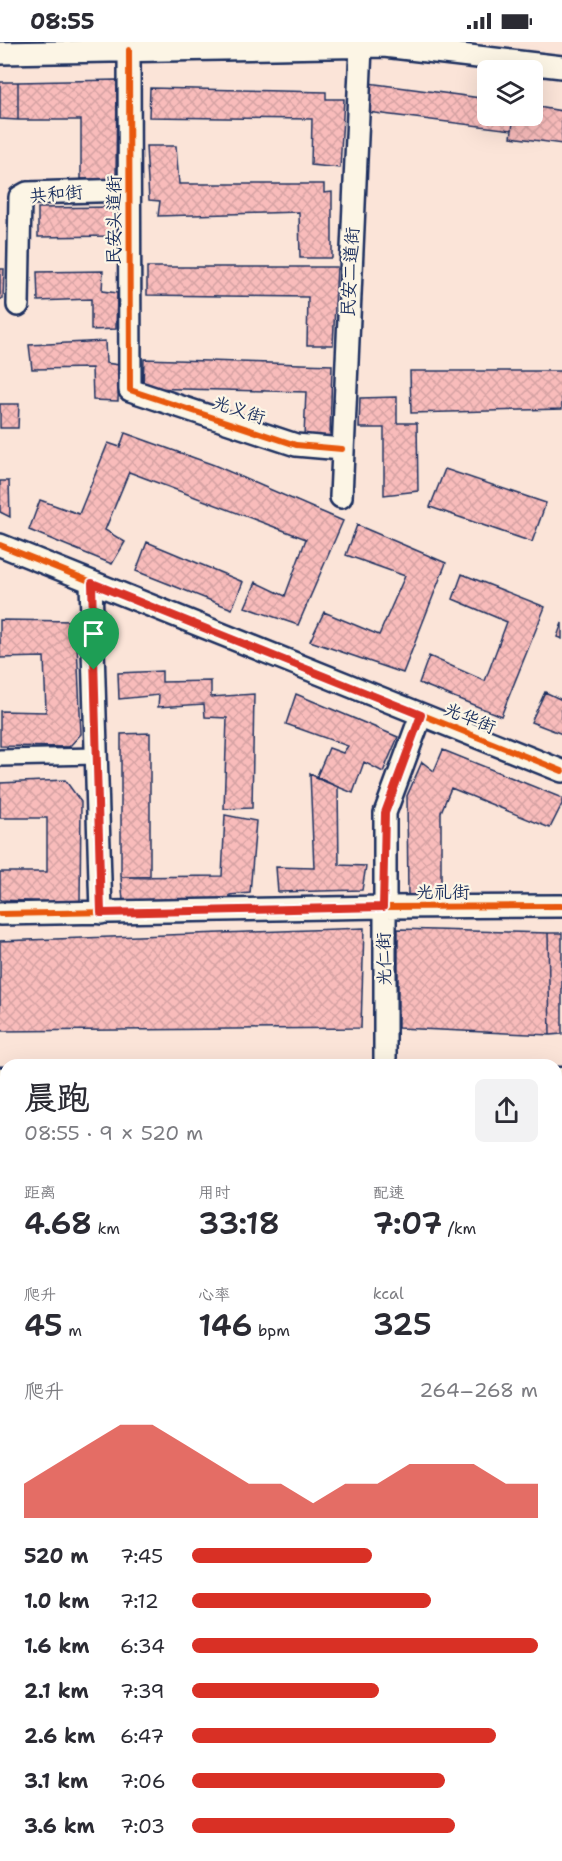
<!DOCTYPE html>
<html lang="zh">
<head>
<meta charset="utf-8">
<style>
	:root { --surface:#fff; --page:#f2f2f3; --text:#2b2b33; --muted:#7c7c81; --accent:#d93025 }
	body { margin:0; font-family:"Shantell Sans","LXGW WenKai TC",sans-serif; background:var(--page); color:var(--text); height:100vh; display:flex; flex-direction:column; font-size:22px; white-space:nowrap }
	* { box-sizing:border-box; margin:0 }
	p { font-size:20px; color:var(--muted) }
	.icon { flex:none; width:33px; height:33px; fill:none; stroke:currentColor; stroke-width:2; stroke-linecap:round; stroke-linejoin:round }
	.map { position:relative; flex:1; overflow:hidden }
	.side { position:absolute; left:0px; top:1017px; width:562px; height:802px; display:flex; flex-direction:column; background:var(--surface); border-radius:18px 18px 0 0; box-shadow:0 6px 24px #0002 }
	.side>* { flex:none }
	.tools { position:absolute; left:477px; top:18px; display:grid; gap:12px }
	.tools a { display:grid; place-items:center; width:66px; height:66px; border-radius:9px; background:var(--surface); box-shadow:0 6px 24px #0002; font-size:30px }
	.pin { position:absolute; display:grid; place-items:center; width:51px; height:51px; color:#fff; margin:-62px -26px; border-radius:50% 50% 50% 0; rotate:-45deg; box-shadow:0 0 6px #0007 }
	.pin .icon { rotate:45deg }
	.round { display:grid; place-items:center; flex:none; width:63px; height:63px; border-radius:9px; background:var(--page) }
	.summary { display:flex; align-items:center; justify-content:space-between; height:102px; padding:0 24px }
	h1 { font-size:33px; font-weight:600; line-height:45px }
	.stats { display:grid; grid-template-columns:repeat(3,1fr); gap:9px; height:102px; padding:6px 24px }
	.stats div { display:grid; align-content:center }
	.stats b { font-size:30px; font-weight:600 }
	.stats small { font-size:16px; font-weight:400 }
	.stats p { font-size:16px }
	.chart { height:168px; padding:12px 24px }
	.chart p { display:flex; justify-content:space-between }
	.chart svg { width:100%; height:108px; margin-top:6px; fill:var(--accent); opacity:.7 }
	ul { padding:0 24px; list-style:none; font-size:20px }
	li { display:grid; grid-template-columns:96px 72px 1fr; align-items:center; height:45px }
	li i { height:15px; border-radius:8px; background:var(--accent) }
	.status { display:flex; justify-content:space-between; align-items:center; height:42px; padding:0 30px; background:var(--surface); direction:ltr }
	.status svg { height:16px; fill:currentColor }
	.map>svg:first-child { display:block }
</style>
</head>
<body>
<div class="status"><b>08:55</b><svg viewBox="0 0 49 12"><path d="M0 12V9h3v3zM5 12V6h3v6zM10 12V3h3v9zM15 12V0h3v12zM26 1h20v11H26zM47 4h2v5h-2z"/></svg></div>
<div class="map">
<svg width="562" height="1819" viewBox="0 0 562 1819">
	<defs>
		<pattern id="building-cross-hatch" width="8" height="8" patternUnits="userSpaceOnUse" patternTransform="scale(1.5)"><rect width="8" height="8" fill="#f9bcbb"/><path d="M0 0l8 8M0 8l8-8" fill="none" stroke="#d5a2a3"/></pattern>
	</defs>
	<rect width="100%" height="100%" fill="#fbe4d8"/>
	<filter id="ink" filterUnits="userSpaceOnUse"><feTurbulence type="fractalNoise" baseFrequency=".0167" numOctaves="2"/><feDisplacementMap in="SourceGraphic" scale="12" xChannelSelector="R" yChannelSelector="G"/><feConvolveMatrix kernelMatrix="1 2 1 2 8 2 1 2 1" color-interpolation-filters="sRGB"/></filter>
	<g filter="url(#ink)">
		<!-- building -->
		<path fill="url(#building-cross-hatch)" stroke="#1b2f5e" stroke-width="1.5" d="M 117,38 L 116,137 L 81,137 L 81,78 L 18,78 L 18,40 Z
			M 0,40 L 18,40 L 18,78 L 0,77 Z
			M 368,41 L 488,57 L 488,74 L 514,74 L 512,88 L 367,70 Z
			M 150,46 L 326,50 L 326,57 L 344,57 L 340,126 L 311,123 L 312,77 L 149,75 Z
			M 532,64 L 562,69 L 562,102 L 511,95 L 514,74 L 532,74 Z
			M 146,104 L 176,104 L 179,142 L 324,142 L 324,151 L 332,150 L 332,216 L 300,216 L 299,170 L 158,174 L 160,159 L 149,158 Z
			M 114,165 L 114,194 L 38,195 L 38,166 Z
			M 147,225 L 337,225 L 333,303 L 307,303 L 308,255 L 147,253 Z
			M 0,227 L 4,227 L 3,257 L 0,257 Z
			M 103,229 L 102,249 L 117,251 L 116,287 L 91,288 L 91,257 L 38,259 L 37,230 Z
			M 105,299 L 106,321 L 119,323 L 118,359 L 93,358 L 92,326 L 32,327 L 29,303 Z
			M 144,317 L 332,323 L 330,395 L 304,394 L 306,350 L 143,346 Z
			M 410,329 L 562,329 L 562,367 L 411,371 Z
			M 397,355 L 397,381 L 417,381 L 418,449 L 384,453 L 384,386 L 359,386 L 360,356 Z
			M 0,362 L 19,362 L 18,386 L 0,386 Z
			M 125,391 L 214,423 L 343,479 L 298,583 L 245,565 L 256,540 L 285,554 L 306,497 L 129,430 L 105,488 L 125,500 L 112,522 L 29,488 L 40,458 L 79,472 L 108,401 L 120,405 Z
			M 445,427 L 546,461 L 532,500 L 430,465 Z
			M 0,439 L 9,439 L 10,475 L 0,470 Z
			M 357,483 L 446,521 L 403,631 L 310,599 L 324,570 L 379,593 L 405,534 L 346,513 Z
			M 147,500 L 243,540 L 232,567 L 136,529 Z
			M 462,532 L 545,565 L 501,674 L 419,641 L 429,614 L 485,639 L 507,580 L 453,557 Z
			M 0,578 L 76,579 L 81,692 L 69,705 L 0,704 L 0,669 L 46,670 L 44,615 L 0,616 Z
			M 562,581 L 562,597 L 557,595 Z
			M 162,629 L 162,640 L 211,639 L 211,655 L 254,652 L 252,766 L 224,767 L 227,676 L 205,675 L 204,662 L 158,665 L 159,653 L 119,657 L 118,631 Z
			M 545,650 L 562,658 L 562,692 L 531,680 Z
			M 296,652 L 398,695 L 383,730 L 364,720 L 353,751 L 316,736 L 329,706 L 343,711 L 348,704 L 286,682 Z
			M 150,691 L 150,836 L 121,835 L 121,692 Z
			M 443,708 L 562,756 L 562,762 L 550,786 L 451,746 L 441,770 L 441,854 L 408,856 L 407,754 L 422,720 L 434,729 Z
			M 310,732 L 338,745 L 339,823 L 366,824 L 362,848 L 278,850 L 276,825 L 314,826 Z
			M 65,738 L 81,760 L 80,861 L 0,858 L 0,830 L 47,830 L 47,776 L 0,776 L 0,741 Z
			M 225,773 L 256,779 L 250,851 L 230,853 L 229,862 L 123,859 L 121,835 L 222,834 Z
			M 364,886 L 361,986 L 0,989 L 0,899 Z
			M 398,887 L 548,891 L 550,993 L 398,986 Z
			M 548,891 L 562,891 L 562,992 L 550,993 Z
			M 0,1104 L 6,1104 L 6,1150 L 0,1150 Z
			M 556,1113 L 562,1113 L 562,1178 L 556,1178 Z
			M 0,1253 L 6,1253 L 6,1283 L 0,1283 Z
			M 556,1284 L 562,1285 L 562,1309 L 556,1310 Z
			M 0,1323 L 6,1323 L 6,1350 L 0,1349 Z
			M 0,1390 L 6,1390 L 6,1422 L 0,1422 Z
			M 558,1477 L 562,1477 L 562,1510 L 558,1510 Z
			M 0,1539 L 6,1540 L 6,1577 L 0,1576 Z
			M 556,1635 L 562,1635 L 562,1660 L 556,1660 Z
			M 0,1639 L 6,1639 L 6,1668 L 0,1668 Z
			M 6,1699 L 6,1795 L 0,1795 L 0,1700 Z
			M 556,1760 L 562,1761 L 562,1792 L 556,1792 Z"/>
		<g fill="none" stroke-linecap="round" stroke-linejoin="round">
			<defs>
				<path id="street" d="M 0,716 L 97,714"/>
				<path id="secondary" d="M 129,8 L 130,348 L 296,403 L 342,407
					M 0,11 L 384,4 L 562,25
					M 18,263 L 20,155 L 27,151 L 129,148
					M 341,455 L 361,5
					M 0,503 L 562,729
					M 91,541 L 101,871
					M 0,872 L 383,865 L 562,864
					M 385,1023 L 385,771 L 421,673
					M 0,1439 L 6,1439
					M 556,1678 L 562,1678
					M 0,1681 L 6,1681
					M 382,1814 L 382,1819"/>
				<path id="primary" d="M 0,1037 L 6,1037
					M 556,1037 L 562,1037
					M 0,1068 L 6,1068
					M 556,1071 L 562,1071
					M 0,1819 L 158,1819"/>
			</defs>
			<!-- street casing -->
			<use href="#street" stroke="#1b2f5e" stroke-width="20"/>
			<!-- secondary casing -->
			<use href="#secondary" stroke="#1b2f5e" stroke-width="26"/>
			<!-- primary casing -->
			<use href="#primary" stroke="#1b2f5e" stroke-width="27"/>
			<!-- street -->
			<use href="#street" stroke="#fcf5e5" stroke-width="15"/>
			<!-- secondary -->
			<use href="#secondary" stroke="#fcf5e5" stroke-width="21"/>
			<!-- primary -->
			<use href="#primary" stroke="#fcf5e5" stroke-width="22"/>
			<defs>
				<path id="cycleway" d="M 129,8 L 130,348 L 296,403 L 342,407
					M 0,503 L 562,729
					M 0,872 L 383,865 L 562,864"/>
			</defs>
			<!-- cycleway casing -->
			<use href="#cycleway" stroke="#fcf5e5" stroke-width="10"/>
			<!-- cycleway -->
			<use href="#cycleway" stroke="#e8590c" stroke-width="6"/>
		</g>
	</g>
	<g fill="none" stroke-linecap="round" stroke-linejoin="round" filter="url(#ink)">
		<defs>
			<path id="route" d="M 92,541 L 421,673 L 385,771 L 383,865 L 101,871 Z"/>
		</defs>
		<!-- route casing -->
		<use href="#route" stroke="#fff" stroke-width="12"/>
		<!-- route -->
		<use href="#route" stroke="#d93025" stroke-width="8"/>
	</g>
	<g text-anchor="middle" stroke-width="4.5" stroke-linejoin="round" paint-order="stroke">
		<!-- street labels -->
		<g font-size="18" fill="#1b2f5e" stroke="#fcf5e5">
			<text transform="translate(56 152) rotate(-5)" y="6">共和街</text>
			<text transform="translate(114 178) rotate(-90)" y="6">民安头道街</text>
			<text transform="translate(350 230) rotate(-87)" y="6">民安二道街</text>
			<text transform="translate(239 368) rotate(18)" y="6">光义街</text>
			<text transform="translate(470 676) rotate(22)" y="6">光华街</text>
			<text x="443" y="856">光礼街</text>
			<text transform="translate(384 917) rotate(-91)" y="6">光仁街</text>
		</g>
	</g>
</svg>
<div class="tools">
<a><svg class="icon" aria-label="layers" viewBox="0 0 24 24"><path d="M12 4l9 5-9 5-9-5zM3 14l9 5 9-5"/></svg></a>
</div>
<div class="pin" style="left:94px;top:628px;background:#1e9e55"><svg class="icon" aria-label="arrive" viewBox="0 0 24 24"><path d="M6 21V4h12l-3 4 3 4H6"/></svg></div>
<section class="side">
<div class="summary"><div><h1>晨跑</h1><p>08:55 · 9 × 520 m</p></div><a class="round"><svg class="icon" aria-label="share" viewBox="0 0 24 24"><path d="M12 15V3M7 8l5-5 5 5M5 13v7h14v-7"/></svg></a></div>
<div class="stats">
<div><p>距离</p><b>4.68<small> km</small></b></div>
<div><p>用时</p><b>33:18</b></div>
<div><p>配速</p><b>7:07<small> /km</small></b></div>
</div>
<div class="stats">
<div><p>爬升</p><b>45<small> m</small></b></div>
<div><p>心率</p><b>146<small> bpm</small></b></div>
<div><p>kcal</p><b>325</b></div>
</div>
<div class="chart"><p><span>爬升</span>264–268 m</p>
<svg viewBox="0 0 160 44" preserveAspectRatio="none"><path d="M0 44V30L10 22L20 14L30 6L40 6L50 14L60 22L70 30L80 30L90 38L100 30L110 30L120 22L130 22L140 22L150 30L160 30V44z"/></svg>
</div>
<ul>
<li><b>520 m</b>7:45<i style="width:52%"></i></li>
<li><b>1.0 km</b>7:12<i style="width:69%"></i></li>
<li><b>1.6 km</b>6:34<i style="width:100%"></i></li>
<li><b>2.1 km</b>7:39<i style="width:54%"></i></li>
<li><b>2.6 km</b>6:47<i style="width:88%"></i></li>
<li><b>3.1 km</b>7:06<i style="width:73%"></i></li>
<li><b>3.6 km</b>7:03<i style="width:76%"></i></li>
</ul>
</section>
</div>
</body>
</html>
